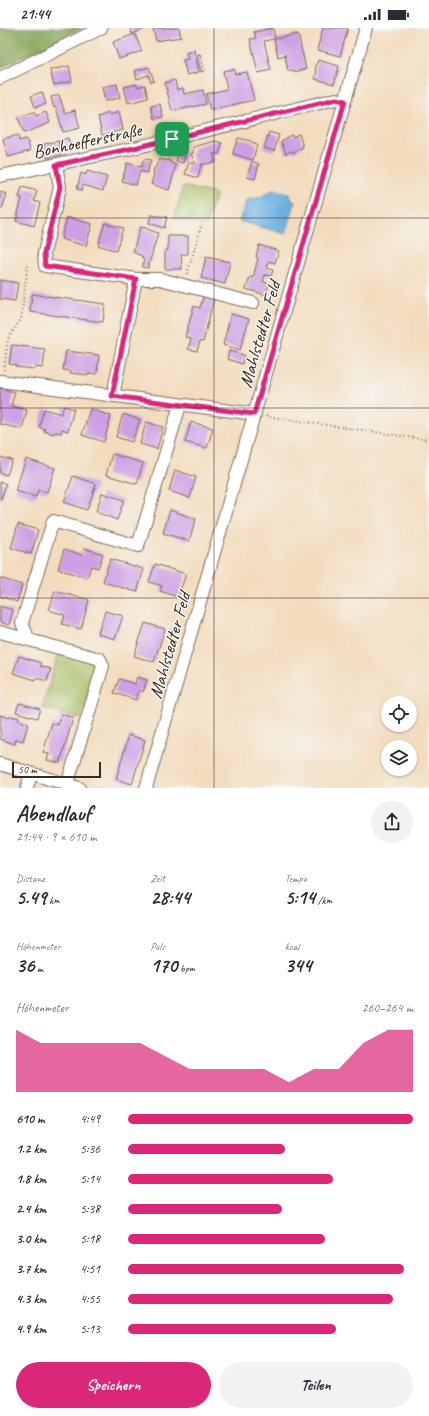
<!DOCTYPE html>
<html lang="de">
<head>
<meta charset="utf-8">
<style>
	:root { --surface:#fff; --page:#f2f2f3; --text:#2b2b33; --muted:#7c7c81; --accent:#db2777 }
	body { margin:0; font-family:Caveat,sans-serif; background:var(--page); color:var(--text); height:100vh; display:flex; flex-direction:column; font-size:15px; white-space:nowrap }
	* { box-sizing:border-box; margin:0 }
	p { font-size:13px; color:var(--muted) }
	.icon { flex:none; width:22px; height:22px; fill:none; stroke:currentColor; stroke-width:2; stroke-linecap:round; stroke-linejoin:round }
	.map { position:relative; height:760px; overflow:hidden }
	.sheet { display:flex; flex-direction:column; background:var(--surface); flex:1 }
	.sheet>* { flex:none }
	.controls { position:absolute; left:381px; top:668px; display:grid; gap:8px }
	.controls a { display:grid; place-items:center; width:36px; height:36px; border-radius:50%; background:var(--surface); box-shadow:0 1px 3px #0004; font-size:20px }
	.scale { position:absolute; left:12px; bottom:10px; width:89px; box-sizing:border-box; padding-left:4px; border:2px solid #3b2a1e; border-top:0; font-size:11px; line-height:14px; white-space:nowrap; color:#3b2a1e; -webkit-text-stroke:3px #f6f6f2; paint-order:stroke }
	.pin { position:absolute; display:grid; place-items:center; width:34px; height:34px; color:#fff; margin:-17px; border-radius:8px; box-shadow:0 2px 6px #0006 }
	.round { display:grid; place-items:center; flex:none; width:42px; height:42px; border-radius:21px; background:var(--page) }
	.head { display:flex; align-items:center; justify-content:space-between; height:68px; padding:0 16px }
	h1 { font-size:22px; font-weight:700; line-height:30px }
	.figures { display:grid; grid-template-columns:repeat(3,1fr); gap:6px; height:68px; padding:4px 16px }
	.figures div { display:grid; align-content:center }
	.figures b { font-size:20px; font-weight:700 }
	.figures small { font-size:11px; font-weight:400 }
	.figures p { font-size:11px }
	.chart { height:112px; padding:8px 16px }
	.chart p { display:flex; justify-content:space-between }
	.chart svg { width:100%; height:72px; margin-top:4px; fill:var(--accent); opacity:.7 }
	.cta { display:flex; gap:8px; margin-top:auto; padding:8px 16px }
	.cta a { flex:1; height:46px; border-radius:24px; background:var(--accent); color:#fff; font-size:16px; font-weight:700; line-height:46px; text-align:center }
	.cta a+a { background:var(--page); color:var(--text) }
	ul { padding:0 16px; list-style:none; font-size:13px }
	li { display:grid; grid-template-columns:64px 48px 1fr; align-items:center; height:30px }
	li i { height:10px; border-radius:5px; background:var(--accent) }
	.status { display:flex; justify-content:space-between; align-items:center; height:28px; padding:0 20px; background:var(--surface); direction:ltr }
	.status svg { height:11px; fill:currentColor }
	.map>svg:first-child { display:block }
</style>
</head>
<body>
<div class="status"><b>21:44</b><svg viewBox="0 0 49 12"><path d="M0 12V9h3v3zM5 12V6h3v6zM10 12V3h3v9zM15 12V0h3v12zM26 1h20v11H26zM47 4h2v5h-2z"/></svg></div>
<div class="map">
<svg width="429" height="760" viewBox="0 0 429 760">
	<rect width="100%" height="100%" fill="#f6f6f2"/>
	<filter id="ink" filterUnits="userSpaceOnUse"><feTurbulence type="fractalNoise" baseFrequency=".025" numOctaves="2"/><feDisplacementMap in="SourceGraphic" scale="8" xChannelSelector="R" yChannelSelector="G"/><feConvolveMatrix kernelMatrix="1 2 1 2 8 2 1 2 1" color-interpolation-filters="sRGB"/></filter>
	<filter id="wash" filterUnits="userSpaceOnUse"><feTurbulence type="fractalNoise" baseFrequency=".012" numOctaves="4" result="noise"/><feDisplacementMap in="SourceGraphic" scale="16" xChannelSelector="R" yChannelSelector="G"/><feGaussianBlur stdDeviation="0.9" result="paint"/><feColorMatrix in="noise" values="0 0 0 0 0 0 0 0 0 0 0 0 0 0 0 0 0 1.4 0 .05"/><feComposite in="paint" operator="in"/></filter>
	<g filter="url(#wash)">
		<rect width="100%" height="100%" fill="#f3dcbe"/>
		<!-- green -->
		<path fill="#a8be63" stroke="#727440" d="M 183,158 L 216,166 L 206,198 L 174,190 Z
			M 62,625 L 97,634 L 99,637 L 81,691 L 42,680 L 58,627 Z"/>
		<!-- forest -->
		<path fill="#86a559" stroke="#60683c" d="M 0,0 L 83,0 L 0,40 Z"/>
		<!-- water -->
		<path fill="#69afe0" stroke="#526c7f" d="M 274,161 L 288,165 L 295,175 L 286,206 L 239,193 L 247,172 L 261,169 Z"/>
		<g id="blocks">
			<!-- building -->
			<path fill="#ce9fe4" d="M 130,0 L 146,0 L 132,6 Z
				M 153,0 L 179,0 L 181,9 L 156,13 Z
				M 273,0 L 275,11 L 298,6 L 306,41 L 294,44 L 294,42 L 288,43 L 285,27 L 278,29 L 274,11 L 264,13 L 271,42 L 258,45 L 250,11 L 256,10 L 254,4 Z
				M 323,0 L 348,0 L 340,28 L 317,22 Z
				M 135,6 L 142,23 L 119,31 L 113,14 Z
				M 194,22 L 199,44 L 187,47 L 183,32 L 188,31 L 186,25 Z
				M 200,26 L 204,43 L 201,44 L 197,27 Z
				M 318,32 L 339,38 L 334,56 L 315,51 L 317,43 L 315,42 Z
				M 69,38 L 72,53 L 54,57 L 50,42 Z
				M 149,39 L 154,53 L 151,54 L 148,47 L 137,51 L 135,43 Z
				M 234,41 L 235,46 L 247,44 L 254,72 L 210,82 L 206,66 L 227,61 L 223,43 Z
				M 175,52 L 177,62 L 183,60 L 184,66 L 203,62 L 206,76 L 172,83 L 165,55 Z
				M 117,56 L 120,70 L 105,73 L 102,59 Z
				M 137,56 L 137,59 L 145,57 L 148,70 L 128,75 L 124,59 Z
				M 42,64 L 46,76 L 35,79 L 31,68 Z
				M 59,67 L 65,85 L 75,82 L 80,100 L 63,104 L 56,79 L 54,80 L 51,69 Z
				M 160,76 L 163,89 L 154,91 L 151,78 Z
				M 34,84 L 36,88 L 46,84 L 50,95 L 24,105 L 18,89 Z
				M 119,84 L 123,102 L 102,107 L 98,89 L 109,85 L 109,87 Z
				M 269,104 L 279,107 L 274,123 L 264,120 Z
				M 299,106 L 303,119 L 297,122 L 295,125 L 292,123 L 286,126 L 281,113 L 287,110 L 287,109 L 292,107 L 292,109 Z
				M 18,107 L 19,113 L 25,111 L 28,114 L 30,123 L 8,129 L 3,111 Z
				M 68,110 L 71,122 L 62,124 L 59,113 Z
				M 238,110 L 251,113 L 253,115 L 257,117 L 253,132 L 233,126 L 234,121 Z
				M 58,113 L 61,127 L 47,130 L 44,116 Z
				M 215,113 L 222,115 L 219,126 L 213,126 L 215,134 L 201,137 L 198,150 L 185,146 L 189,134 L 195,135 L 191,126 L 193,125 L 193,119 Z
				M 180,122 L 186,124 L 183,135 L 176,133 Z
				M 144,131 L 151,132 L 147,145 L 140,143 L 136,157 L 122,153 L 127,135 L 141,139 Z
				M 159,131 L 165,133 L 166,132 L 170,133 L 171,135 L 176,137 L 169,162 L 151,156 L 154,147 L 153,145 L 154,140 L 156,139 Z
				M 252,133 L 259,136 L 255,151 L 247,149 Z
				M 87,143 L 107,149 L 103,163 L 83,157 L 82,162 L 77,161 L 81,145 L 86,147 Z
				M 22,159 L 37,163 L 34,173 L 40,175 L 34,198 L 16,193 L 22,170 L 19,169 Z
				M 0,164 L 7,166 L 2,181 L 0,181 Z
				M 151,187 L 167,189 L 164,200 L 149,195 Z
				M 67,189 L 92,196 L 86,218 L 61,211 Z
				M 105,195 L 123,200 L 116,223 L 98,217 Z
				M 140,199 L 146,200 L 147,201 L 158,205 L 148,240 L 142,239 L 144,233 L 140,226 L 139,227 L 133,224 Z
				M 168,208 L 188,208 L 188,226 L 181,226 L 182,241 L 165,241 L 165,222 L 168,222 Z
				M 259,217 L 279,223 L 275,235 L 269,233 L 267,240 L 273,242 L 271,248 L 265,247 L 263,254 L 269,255 L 266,267 L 246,261 L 250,249 L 253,250 L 258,230 L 256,229 Z
				M 206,229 L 230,234 L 225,256 L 201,250 Z
				M 0,252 L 18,255 L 15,273 L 0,271 Z
				M 32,266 L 105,276 L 103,294 L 30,284 Z
				M 204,267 L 214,270 L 203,314 L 200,313 L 197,323 L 188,321 L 191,311 L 185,309 L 194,278 L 200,280 Z
				M 231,286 L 249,291 L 240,322 L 223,317 Z
				M 12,317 L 45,321 L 43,340 L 35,339 L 35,341 L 16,339 L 16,337 L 9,336 Z
				M 66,323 L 99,327 L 97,346 L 89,345 L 89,347 L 70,345 L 71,343 L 63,342 Z
				M 229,323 L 244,327 L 242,336 L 227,331 Z
				M 0,360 L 15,364 L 11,378 L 27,382 L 22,401 L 0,396 Z
				M 64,378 L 74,381 L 68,403 L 62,401 L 61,405 L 55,404 L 54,406 L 44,403 L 45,401 L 39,399 L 44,381 L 61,386 Z
				M 90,381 L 111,388 L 104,414 L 82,407 Z
				M 123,386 L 140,392 L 132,414 L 116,409 Z
				M 146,394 L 163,399 L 157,421 L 140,416 Z
				M 191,394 L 213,400 L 207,420 L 185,414 Z
				M 112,426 L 143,435 L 137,456 L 106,447 Z
				M 0,429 L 12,432 L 7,447 L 0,445 Z
				M 26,431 L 55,440 L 47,464 L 38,462 L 36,469 L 15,463 Z
				M 175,442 L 196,449 L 190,470 L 169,463 Z
				M 73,448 L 96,456 L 87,482 L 64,474 Z
				M 0,454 L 6,456 L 1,471 L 0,471 Z
				M 102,465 L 124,472 L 117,492 L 96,484 Z
				M 170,482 L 196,491 L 189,513 L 163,505 Z
				M 18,496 L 38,502 L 31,526 L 11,520 Z
				M 84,520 L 103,526 L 98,540 L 91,538 L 87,550 L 58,541 L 64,521 L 82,527 Z
				M 110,531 L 144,541 L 137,564 L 103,554 Z
				M 155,536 L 186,546 L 178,569 L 160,563 L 162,558 L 149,554 Z
				M 0,550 L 22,557 L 17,574 L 0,568 Z
				M 55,563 L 89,572 L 81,601 L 62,596 L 65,587 L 49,582 Z
				M 0,578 L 13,582 L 9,597 L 0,594 Z
				M 105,583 L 123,588 L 115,611 L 98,606 Z
				M 145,595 L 165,601 L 154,634 L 134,628 Z
				M 19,628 L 41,635 L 40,638 L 51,641 L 47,653 L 36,650 L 36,652 L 13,645 Z
				M 137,649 L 147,652 L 143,664 L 139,662 L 136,672 L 114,665 L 119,651 L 135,656 Z
				M 19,675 L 40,681 L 37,690 L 16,684 Z
				M 61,686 L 73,690 L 60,735 L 47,732 L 49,726 L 43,725 L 52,695 L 58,697 Z
				M 0,687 L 9,690 L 10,688 L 19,690 L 19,693 L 28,696 L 23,713 L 16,711 L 15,716 L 0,711 L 1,707 L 0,706 Z
				M 129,707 L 145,712 L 132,756 L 116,751 Z"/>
		</g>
	</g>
	<g filter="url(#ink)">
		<use href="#blocks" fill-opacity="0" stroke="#7b6856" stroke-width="1"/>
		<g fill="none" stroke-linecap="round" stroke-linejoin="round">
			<defs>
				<path id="minor" d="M 0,50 L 101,0
					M 56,137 L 60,159 L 44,225 L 45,238 L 136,251 L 113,368
					M 0,148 L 134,120 L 336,71 L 345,73
					M 136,251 L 160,251 L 253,275
					M 0,353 L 255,386
					M 0,604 L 29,612
					M 0,736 L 79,760
					M 67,757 L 103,638 L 100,631 L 29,612 L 22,595 L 53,493 L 138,518 L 180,377
					M 27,760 L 31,746
					M 146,760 L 366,0"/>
			</defs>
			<!-- minor casing -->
			<use href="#minor" stroke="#7b6856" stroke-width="14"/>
			<!-- path -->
			<path stroke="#7b6856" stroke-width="2" stroke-dasharray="1 3" stroke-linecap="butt" d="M 187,246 L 202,196
				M 4,342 L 8,311 L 21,291 L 28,235
				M 266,388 L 429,412"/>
			<!-- minor -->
			<use href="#minor" stroke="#fff" stroke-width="12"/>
		</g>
	</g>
	<g fill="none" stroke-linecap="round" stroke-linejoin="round" filter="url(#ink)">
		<defs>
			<path id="route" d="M 336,71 L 345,73 L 254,386 L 112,368 L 136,251 L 45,238 L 44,225 L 60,159 L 56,137 L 134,120 Z"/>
		</defs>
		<!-- route casing -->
		<use href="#route" stroke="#fff" stroke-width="8"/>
		<!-- route -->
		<use href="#route" stroke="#db2777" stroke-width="5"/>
	</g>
	<!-- grid -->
	<path fill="none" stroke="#3b2a1e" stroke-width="1" stroke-opacity="0.55" d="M 214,0 L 214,760M 0,190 L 429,190M 0,380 L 429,380M 0,570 L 429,570"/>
	<g text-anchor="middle" stroke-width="3" stroke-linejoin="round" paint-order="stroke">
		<!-- street labels -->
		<g font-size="19" fill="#3b2a1e" stroke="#f6f6f2">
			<text transform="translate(87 112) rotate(-12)" y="7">Bonhoefferstraße</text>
			<text transform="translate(259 306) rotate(-74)" y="7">Mahlstedter Feld</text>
			<text transform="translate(169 617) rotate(-74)" y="7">Mahlstedter Feld</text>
		</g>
	</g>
</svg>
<div class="controls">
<a><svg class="icon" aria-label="locate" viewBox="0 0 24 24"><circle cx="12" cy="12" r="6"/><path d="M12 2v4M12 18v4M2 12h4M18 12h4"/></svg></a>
<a><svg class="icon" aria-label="layers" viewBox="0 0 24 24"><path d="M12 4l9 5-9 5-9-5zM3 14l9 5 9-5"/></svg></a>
</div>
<div class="scale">50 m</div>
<div class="pin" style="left:172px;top:111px;background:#1e9e55"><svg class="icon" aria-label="arrive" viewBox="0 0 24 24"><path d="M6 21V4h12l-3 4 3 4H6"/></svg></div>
</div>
<section class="sheet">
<div class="head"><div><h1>Abendlauf</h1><p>21:44 · 9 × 610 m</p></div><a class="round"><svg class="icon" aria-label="share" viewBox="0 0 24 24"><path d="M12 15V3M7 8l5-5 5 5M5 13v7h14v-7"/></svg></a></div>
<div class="figures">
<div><p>Distanz</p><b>5.49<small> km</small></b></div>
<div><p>Zeit</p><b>28:44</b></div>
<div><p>Tempo</p><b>5:14<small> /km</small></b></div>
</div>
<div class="figures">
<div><p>Höhenmeter</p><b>36<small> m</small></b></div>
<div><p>Puls</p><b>170<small> bpm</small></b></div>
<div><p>kcal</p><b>344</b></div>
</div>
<div class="chart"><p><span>Höhenmeter</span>260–264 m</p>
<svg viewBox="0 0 160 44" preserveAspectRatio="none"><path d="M0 44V6L10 14L20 14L30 14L40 14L50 14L60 22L70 30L80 30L90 30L100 30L110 38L120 30L130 30L140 14L150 6L160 6V44z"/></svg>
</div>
<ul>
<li><b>610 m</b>4:49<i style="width:100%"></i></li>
<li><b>1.2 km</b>5:36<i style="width:55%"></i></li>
<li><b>1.8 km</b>5:14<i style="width:72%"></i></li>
<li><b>2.4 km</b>5:38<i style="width:54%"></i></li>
<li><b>3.0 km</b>5:18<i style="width:69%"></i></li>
<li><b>3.7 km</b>4:51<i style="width:97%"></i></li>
<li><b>4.3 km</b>4:55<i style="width:93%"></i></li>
<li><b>4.9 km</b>5:13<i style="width:73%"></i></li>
</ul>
<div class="cta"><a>Speichern</a><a>Teilen</a></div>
</section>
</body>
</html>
